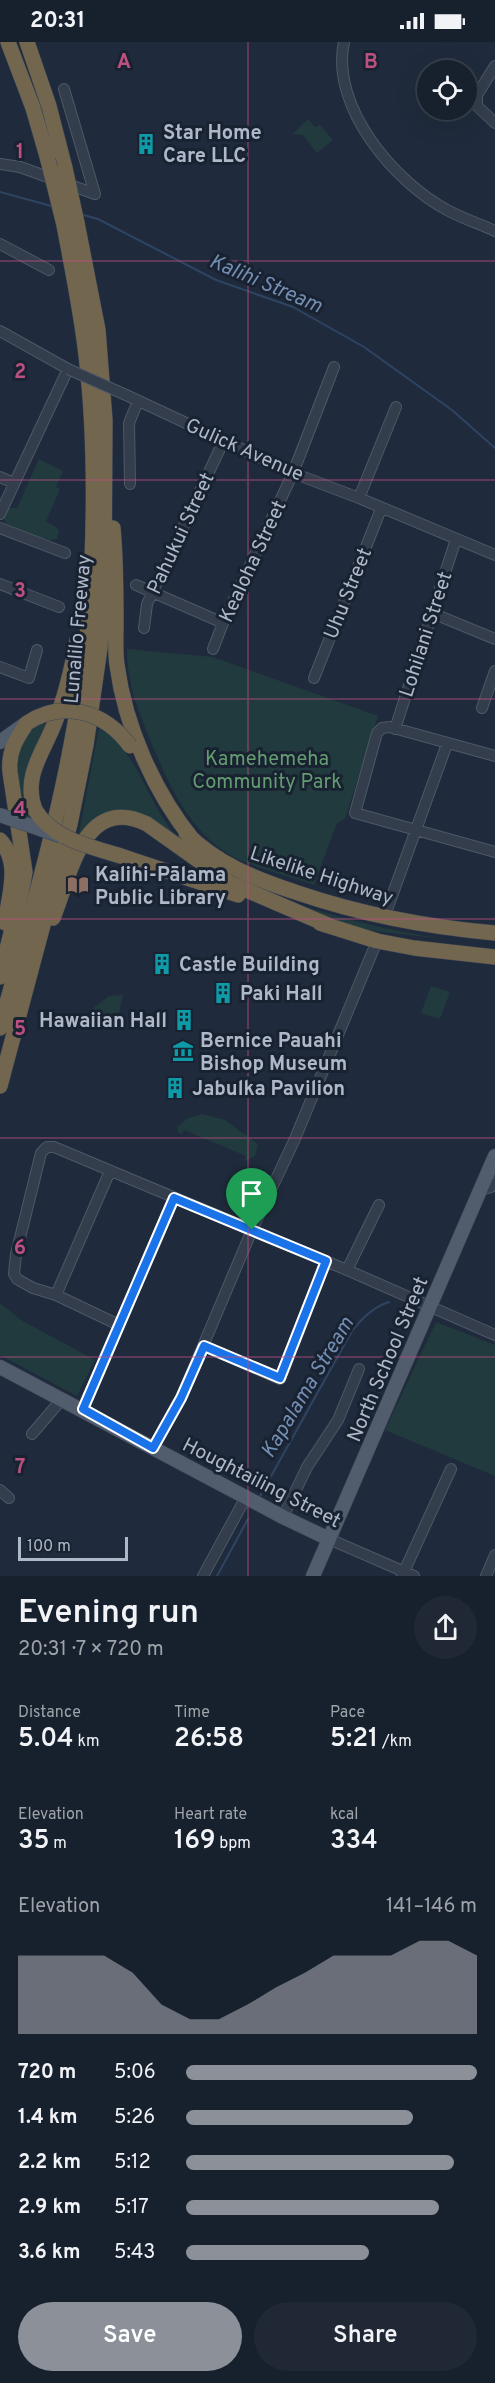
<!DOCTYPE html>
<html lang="en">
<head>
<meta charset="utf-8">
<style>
	:root { --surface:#17202d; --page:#202835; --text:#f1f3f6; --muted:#9ea3aa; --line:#363e49; --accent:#8c9099 }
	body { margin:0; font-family:Overpass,sans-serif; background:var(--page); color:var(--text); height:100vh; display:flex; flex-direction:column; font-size:22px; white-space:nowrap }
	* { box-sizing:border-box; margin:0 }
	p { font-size:20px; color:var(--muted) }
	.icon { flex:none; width:33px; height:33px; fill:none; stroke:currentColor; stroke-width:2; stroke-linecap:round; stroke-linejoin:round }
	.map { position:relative; height:1534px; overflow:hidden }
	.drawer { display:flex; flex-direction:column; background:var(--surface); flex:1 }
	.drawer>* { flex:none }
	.buttons { position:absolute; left:417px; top:18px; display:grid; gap:12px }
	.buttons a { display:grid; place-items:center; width:60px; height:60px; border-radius:50%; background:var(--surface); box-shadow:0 6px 24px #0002,0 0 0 2px var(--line); font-size:30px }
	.scale { position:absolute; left:18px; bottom:15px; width:110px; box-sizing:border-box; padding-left:6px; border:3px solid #aeb8c8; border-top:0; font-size:16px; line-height:21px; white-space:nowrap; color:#aeb8c8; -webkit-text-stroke:4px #192231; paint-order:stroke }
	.pin { position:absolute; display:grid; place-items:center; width:51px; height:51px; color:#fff; margin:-62px -26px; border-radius:50% 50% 50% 0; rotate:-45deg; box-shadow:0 0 6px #0007 }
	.pin .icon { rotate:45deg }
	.round { display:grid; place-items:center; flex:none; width:63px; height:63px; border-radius:32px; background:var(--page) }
	.head { display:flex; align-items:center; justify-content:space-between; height:102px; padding:0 18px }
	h1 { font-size:33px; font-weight:600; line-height:45px }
	.metrics { display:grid; grid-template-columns:repeat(3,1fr); gap:9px; height:102px; padding:6px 18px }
	.metrics div { display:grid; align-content:center }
	.metrics b { font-size:26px; font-weight:600 }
	.metrics small { font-size:16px; font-weight:400 }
	.metrics p { font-size:16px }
	.chart { height:168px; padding:12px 18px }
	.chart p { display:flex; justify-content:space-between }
	.chart svg { width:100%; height:108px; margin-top:6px; fill:var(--accent); opacity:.7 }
	.cta { display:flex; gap:12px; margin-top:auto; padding:12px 18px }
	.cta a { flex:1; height:69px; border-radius:36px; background:var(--accent); color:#fff; font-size:24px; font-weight:600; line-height:69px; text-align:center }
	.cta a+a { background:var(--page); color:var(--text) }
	ul { padding:0 18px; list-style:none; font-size:20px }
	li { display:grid; grid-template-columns:96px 72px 1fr; align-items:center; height:45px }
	li i { height:15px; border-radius:8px; background:var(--accent) }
	.status { display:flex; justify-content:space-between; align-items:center; height:42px; padding:0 30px; background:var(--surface); direction:ltr }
	.status svg { height:16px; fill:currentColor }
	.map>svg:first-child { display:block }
</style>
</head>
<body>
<div class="status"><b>20:31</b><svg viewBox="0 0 49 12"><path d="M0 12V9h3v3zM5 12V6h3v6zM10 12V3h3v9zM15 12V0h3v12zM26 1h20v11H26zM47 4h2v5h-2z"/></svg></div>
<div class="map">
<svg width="495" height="1534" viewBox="0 0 495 1534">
	<rect width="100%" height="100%" fill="#1f2b3c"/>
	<!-- green -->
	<path fill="#213a3d" d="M 308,77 L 315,85 L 320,83 L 333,98 L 317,111 L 303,93 L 293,92 Z
		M 39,417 L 63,429 L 56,445 L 60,447 L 46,479 L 56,485 L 59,489 L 57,497 L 50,498 L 44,496 L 39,498 L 29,492 L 6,482 L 3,474 L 9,466 L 17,466 Z
		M 127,607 L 213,615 L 378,674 L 345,777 L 337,781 L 314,843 C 291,835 267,829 244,820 C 193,798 171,748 151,700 C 138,669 127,641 127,607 Z
		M 51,679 L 29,727 L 33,778 L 25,781 L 13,717 L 32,686 Z
		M 99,686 C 136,707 146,755 170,786 C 182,802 197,816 213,827 C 234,842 261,850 285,858 C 338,876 390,889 445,897 L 348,886 L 272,860 L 218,835 L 152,786 L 136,779 L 119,777 L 107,780 L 98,784 L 84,798 L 78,796 Z
		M 431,944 L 450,950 L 440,977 L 421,971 Z
		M 123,953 L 118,975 L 104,974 L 92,976 L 91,968 L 109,954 Z
		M 202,1072 L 225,1078 L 258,1102 L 255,1114 L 244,1119 L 246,1114 L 184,1088 L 182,1092 L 178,1090 L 177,1085 L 188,1076 Z
		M 0,1261 L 21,1278 L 95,1318 L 77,1354 L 0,1313 Z
		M 436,1280 L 495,1303 L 495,1434 L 385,1388 Z"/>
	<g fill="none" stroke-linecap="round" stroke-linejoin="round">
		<!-- stream -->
		<path stroke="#2f4463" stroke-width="2" d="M 0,150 L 55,165
			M 80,172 L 98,177 L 216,238 L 293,265 L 364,305 L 452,368 L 495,406
			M 260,1454 L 352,1289 C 362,1276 373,1265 389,1260
			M 217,1534 L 248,1477"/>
		<defs>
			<path id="minor" d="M 344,0 C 330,65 395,141 449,169 C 464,177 480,182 495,189
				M 495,24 L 477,53 L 477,64 L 495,81
				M 0,122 L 20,125 L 95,152 L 64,47
				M 0,202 L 49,228
				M 0,289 L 68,327 L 0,472
				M 126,353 L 293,431 L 359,456 L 495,513
				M 0,435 L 14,441
				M 130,442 L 129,381 L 138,359
				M 359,456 L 396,365
				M 0,486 L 65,511
				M 0,542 L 59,565
				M 136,543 L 223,581
				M 432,571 L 495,597
				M 144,586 L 147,562 L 224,398
				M 213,607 L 223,581 L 293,431 L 334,325
				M 0,625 L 29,636 L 37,608
				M 314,636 L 381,467
				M 482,666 L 495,629
				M 395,687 L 456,497
				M 495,714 L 390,685 L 382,686 L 377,691 L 355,771 L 495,810
				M 384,876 L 447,702
				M 481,1148 L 491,1145 L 495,1141
				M 347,1228 L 379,1163
				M 56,1253 L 110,1129
				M 119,1283 L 56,1253 L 33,1246 L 17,1237 L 14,1232 L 16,1212 L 41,1111 L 47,1105 L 54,1105 L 347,1228 L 495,1293
				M 204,1304 L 280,1337 L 326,1219
				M 83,1367 L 174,1156
				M 32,1392 L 62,1357
				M 153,1406 L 181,1356 L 252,1188 L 294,1099 L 377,899
				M 0,1448 L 9,1456
				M 283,1475 L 307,1425 L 338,1378 L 359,1327
				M 329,1497 L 414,1534
				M 203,1534 L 246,1455
				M 402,1534 L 451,1427
				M 486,1534 L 495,1513"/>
			<path id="major" d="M 0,700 L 25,682
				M 0,1325 L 283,1475 L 329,1497
				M 313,1534 L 495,1114"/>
			<path id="highway" d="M 8,0 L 33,66 L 48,118
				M 27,0 L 49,64 L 65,126
				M 113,486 C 116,518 116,550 116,582 C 116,596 115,610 117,623 C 125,684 154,750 193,798
				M 35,768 C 22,734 44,710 55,680 C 66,653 72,626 77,598
				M 186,791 C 218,823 256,837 298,851 C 363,873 427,885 495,891
				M 0,798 C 21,821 9,853 5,881
				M 127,816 L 238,853
				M 53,876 C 70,836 82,751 147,782 L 230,841 L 330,884
				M 320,881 L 377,899 L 414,906 L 495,915
				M 0,935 L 21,851 L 25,830 L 10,730 C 8,710 16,697 27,681
				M 0,986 C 36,854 76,721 88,584 C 95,498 96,398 86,313 C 81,269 72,226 64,183
				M 0,1044 L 70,782 L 86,703 L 100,606 L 104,553 L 105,378 L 98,288 L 77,181"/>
		</defs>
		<!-- minor casing -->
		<use href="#minor" stroke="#4e5867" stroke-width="12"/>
		<!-- major casing -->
		<use href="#major" stroke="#3d4655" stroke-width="15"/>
		<!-- highway casing -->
		<use href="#highway" stroke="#3e4857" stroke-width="16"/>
		<!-- minor -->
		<use href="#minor" stroke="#333d4c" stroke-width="10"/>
		<!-- major -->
		<use href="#major" stroke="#515c6d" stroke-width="14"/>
		<!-- highway -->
		<use href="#highway" stroke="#73664f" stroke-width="15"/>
		<defs>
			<path id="minor-bridge" d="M 68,327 L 126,353"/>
			<path id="major-bridge" d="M 0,773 L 60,794"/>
			<path id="highway-bridge" d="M 48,118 L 64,183
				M 65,126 L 77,181
				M 27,681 C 64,657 105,670 130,704
				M 35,768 C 54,799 94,805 127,816"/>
		</defs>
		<!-- minor-bridge casing -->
		<use href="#minor-bridge" stroke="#4e5867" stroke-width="12" stroke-linecap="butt"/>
		<!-- major-bridge casing -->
		<use href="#major-bridge" stroke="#3d4655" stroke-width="15" stroke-linecap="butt"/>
		<!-- highway-bridge casing -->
		<use href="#highway-bridge" stroke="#3e4857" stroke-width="16" stroke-linecap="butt"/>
		<!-- minor-bridge -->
		<use href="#minor-bridge" stroke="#333d4c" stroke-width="10"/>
		<!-- major-bridge -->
		<use href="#major-bridge" stroke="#515c6d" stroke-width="14"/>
		<!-- highway-bridge -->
		<use href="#highway-bridge" stroke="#73664f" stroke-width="15"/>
	</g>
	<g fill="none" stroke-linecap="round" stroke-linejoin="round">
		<defs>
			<path id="route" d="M 174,1156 L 326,1219 L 280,1336 L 204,1304 L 181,1356 L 153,1406 L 83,1367 Z"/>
		</defs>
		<!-- route casing -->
		<use href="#route" stroke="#fff" stroke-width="12"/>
		<!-- route -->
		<use href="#route" stroke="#1a73e8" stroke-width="8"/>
	</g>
	<!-- grid -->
	<path fill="none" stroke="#bb5081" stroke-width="1.5" stroke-opacity="0.55" d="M 248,0 L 248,1534M 0,219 L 495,219M 0,438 L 495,438M 0,657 L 495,657M 0,877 L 495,877M 0,1096 L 495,1096M 0,1315 L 495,1315"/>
	<!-- icons -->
	<defs>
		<symbol id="building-bare" viewBox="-9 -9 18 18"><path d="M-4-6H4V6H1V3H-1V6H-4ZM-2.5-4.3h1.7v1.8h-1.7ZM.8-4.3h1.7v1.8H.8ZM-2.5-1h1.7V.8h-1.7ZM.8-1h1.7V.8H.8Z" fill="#0f9aa8" stroke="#192231" stroke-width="2.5" paint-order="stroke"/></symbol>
		<symbol id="library-bare" viewBox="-9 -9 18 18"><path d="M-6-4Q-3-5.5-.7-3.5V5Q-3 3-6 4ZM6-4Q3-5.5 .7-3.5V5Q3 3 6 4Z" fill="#8d6e63" stroke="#192231" stroke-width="2.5" paint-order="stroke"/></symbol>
		<symbol id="museum-bare" viewBox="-9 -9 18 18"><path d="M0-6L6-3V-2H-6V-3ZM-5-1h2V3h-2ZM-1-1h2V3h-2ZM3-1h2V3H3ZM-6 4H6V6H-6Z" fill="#0f9aa8" stroke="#192231" stroke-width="2.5" paint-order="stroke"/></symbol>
	</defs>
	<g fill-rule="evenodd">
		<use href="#building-bare" x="131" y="87" width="30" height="30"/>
		<use href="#library-bare" x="63" y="828" width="30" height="30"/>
		<use href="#building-bare" x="147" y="907" width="30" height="30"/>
		<use href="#building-bare" x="208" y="936" width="30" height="30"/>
		<use href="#building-bare" x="169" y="963" width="30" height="30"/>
		<use href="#museum-bare" x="168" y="994" width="30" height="30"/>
		<use href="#building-bare" x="160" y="1031" width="30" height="30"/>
	</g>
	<g text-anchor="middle" stroke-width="6" stroke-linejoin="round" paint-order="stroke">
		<!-- poi labels -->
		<g font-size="20" font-weight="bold" fill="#aeb8c8" stroke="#192231" text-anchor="start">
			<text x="163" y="97">Star Home<tspan x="163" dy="23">Care LLC</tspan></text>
			<text x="95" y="839">Kalihi-Pālama<tspan x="95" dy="23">Public Library</tspan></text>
			<text x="179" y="929">Castle Building</text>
			<text x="240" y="958">Paki Hall</text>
			<text x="167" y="985" text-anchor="end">Hawaiian Hall</text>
			<text x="200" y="1005">Bernice Pauahi<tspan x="200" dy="23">Bishop Museum</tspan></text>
			<text x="192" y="1053">Jabulka Pavilion</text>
		</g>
		<!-- street labels -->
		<g font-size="20" fill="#aeb8c8" stroke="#192231">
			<text transform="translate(245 407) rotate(24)" y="7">Gulick Avenue</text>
			<text transform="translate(180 491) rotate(-65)" y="7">Pahukui Street</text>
			<text transform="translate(252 519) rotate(-65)" y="7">Kealoha Street</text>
			<text transform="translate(347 551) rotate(-68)" y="7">Uhu Street</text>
			<text transform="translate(77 587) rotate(-85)" y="7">Lunalilo Freeway</text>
			<text transform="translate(425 592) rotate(-72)" y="7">Lohilani Street</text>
			<text transform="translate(322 833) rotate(18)" y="7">Likelike Highway</text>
			<text transform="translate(387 1317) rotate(-67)" y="7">North School Street</text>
			<text transform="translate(262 1440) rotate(27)" y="7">Houghtailing Street</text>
		</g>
		<!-- park labels -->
		<g font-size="20" fill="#639c71" stroke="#192231">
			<text x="267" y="723">Kamehemeha<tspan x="267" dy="23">Community Park</tspan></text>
		</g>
		<!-- water labels -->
		<g font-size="21" font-style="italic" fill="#738eb3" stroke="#192231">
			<text transform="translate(266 241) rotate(23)" y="7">Kalihi Stream</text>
			<text transform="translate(307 1345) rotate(-59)" y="7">Kapalama Stream</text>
		</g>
	</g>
	<g font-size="20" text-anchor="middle" font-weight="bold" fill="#bb5081" stroke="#192231" stroke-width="6" stroke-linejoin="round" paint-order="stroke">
		<text x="124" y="26">A</text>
		<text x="371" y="26">B</text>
		<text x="20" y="116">1</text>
		<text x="20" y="336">2</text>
		<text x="20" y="555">3</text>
		<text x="20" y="774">4</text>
		<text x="20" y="993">5</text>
		<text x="20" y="1212">6</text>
		<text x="20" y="1431">7</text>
	</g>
</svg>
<div class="buttons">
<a><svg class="icon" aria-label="locate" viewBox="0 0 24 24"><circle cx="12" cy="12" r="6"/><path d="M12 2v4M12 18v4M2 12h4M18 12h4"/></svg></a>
</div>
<div class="scale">100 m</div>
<div class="pin" style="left:252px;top:1188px;background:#1e9e55"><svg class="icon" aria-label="arrive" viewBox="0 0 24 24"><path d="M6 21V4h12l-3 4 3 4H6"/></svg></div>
</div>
<section class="drawer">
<div class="head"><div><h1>Evening run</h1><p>20:31 · 7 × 720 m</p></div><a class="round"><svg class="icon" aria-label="share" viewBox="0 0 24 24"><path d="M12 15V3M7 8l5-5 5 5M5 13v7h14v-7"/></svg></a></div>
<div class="metrics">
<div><p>Distance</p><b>5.04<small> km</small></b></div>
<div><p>Time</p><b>26:58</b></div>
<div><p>Pace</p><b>5:21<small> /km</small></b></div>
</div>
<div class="metrics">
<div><p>Elevation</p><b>35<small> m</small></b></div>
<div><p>Heart rate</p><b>169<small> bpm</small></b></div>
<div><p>kcal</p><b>334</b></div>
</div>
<div class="chart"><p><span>Elevation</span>141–146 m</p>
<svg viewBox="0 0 160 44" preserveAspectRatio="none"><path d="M0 44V12L10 12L20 12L30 12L40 19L50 32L60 38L70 38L80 32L90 25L100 19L110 12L120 12L130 12L140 6L150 6L160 12V44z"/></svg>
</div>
<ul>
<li><b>720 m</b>5:06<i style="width:100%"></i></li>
<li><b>1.4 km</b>5:26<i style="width:78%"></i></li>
<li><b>2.2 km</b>5:12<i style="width:92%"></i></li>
<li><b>2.9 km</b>5:17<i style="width:87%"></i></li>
<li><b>3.6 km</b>5:43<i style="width:63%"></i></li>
</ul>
<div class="cta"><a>Save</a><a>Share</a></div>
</section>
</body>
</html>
